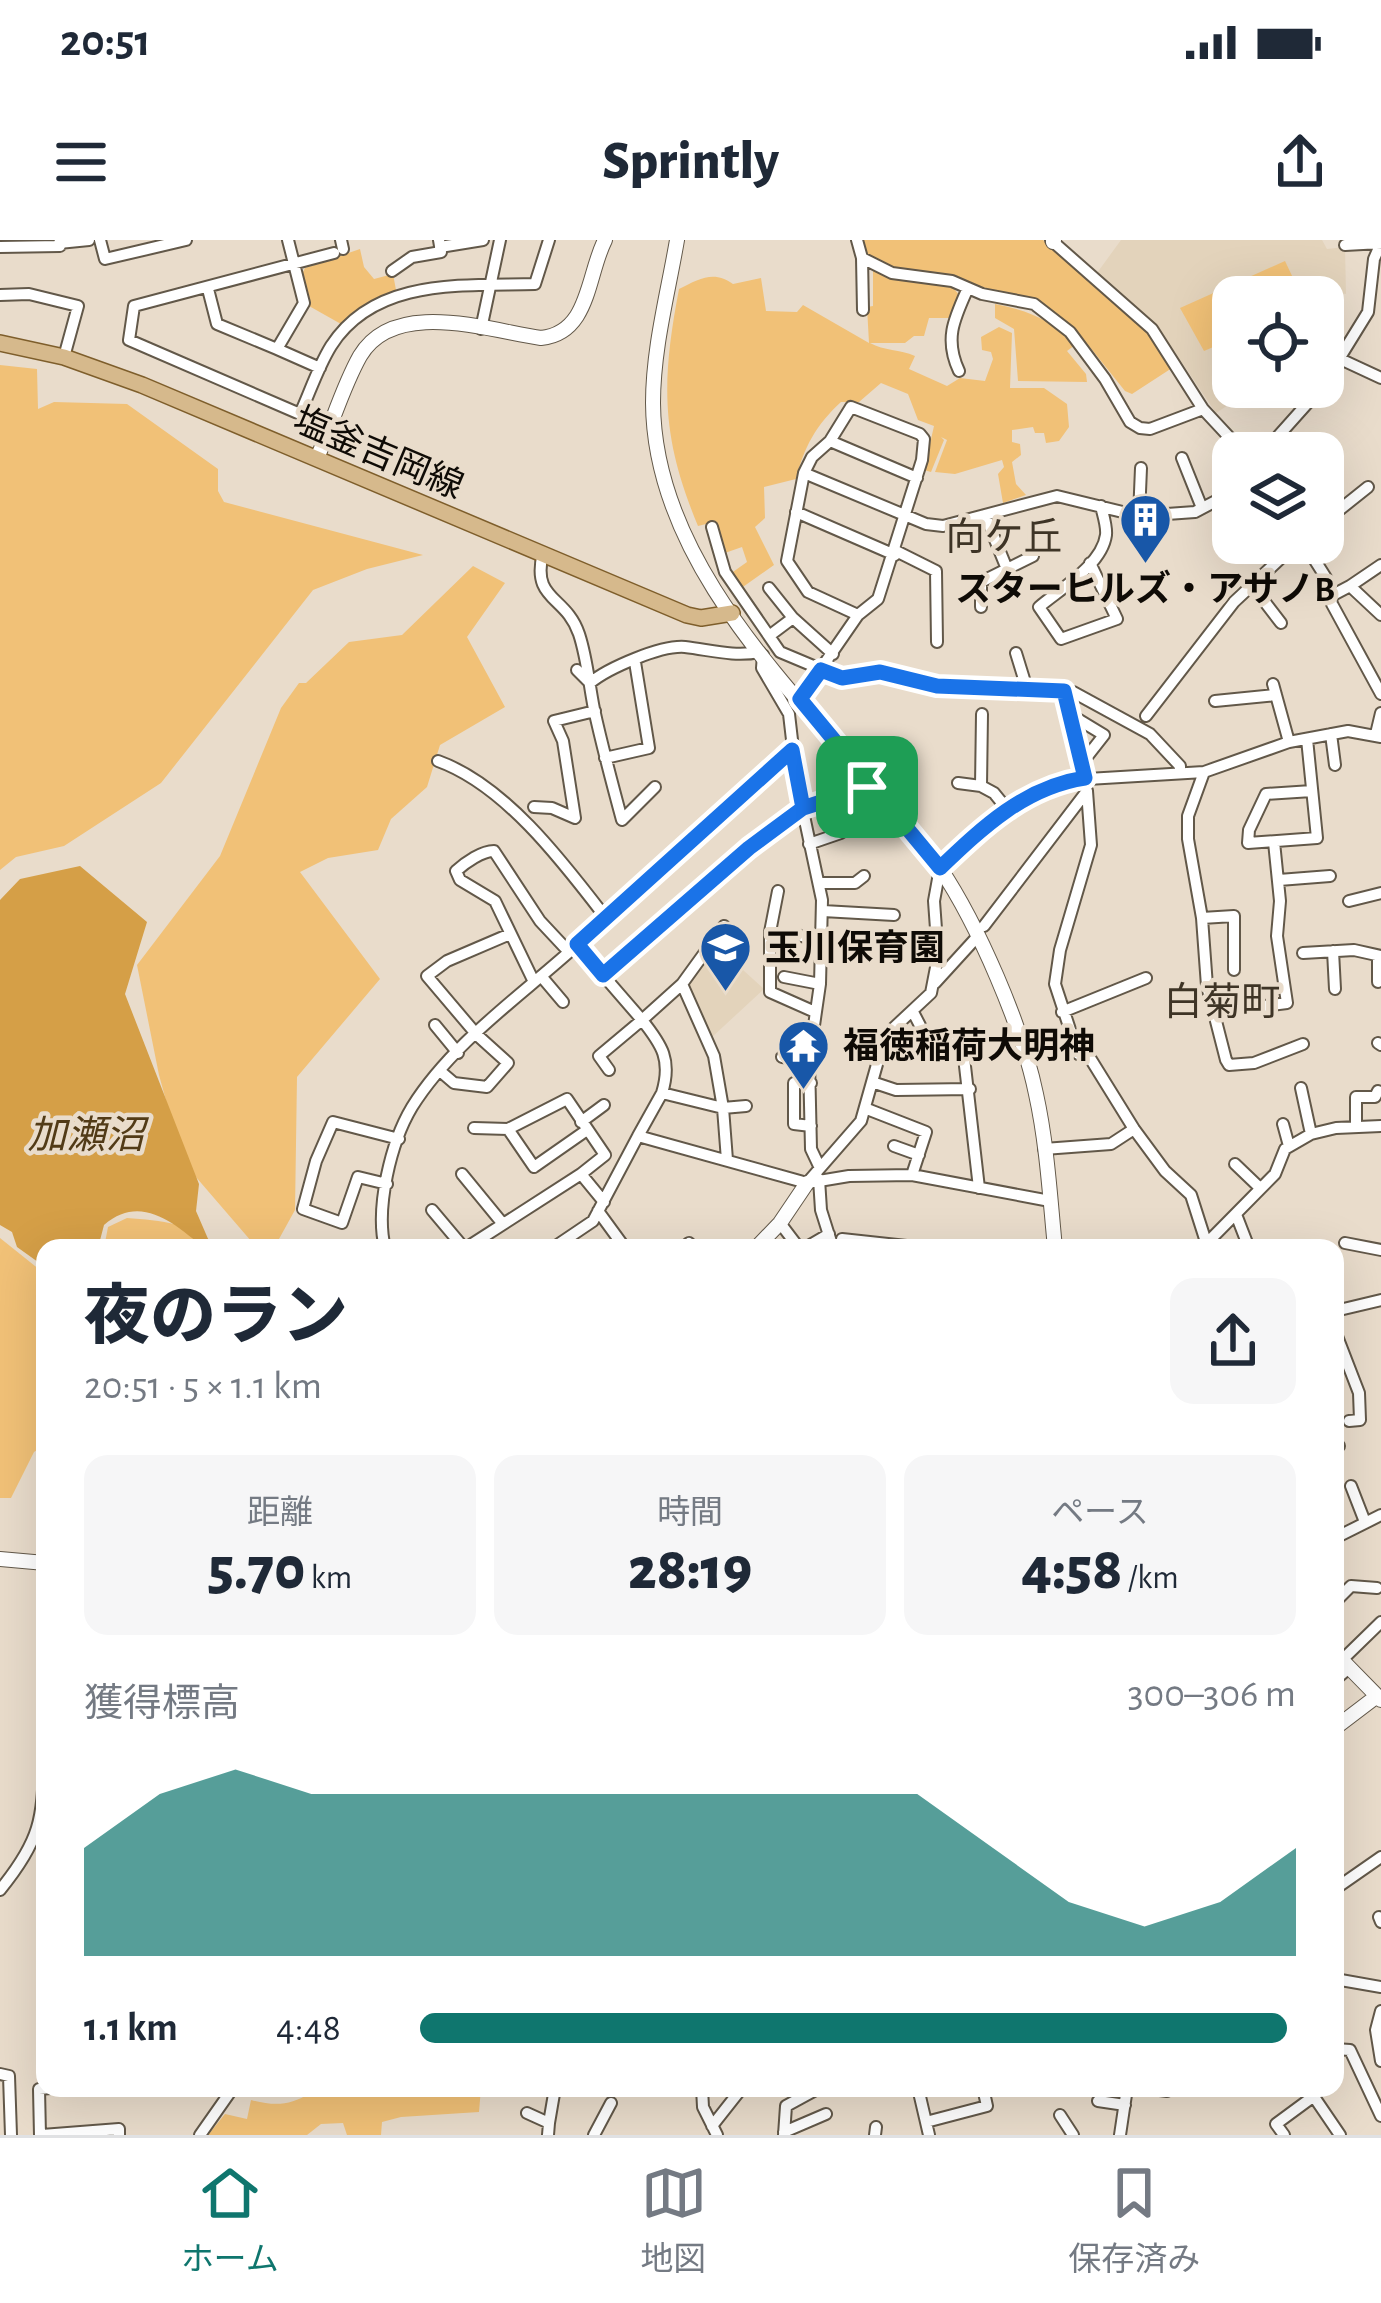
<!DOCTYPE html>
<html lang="ja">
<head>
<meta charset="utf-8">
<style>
	:root { --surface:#fff; --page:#f6f6f7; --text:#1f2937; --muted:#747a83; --line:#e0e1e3; --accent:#0f766e }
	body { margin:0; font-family:"Alegreya Sans","Noto Sans JP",sans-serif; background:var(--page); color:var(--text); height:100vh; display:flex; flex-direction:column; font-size:45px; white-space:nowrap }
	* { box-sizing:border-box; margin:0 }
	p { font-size:39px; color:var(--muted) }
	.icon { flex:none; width:66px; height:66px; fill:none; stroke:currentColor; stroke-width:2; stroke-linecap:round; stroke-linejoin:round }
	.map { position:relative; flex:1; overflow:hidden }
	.drawer { position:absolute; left:36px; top:999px; width:1308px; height:858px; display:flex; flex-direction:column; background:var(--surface); border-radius:24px; box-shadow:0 12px 48px #0002 }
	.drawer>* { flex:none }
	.buttons { position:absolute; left:1212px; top:36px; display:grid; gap:24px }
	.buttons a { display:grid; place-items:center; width:132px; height:132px; border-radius:24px; background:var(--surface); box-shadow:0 12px 48px #0002; font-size:60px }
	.pin { position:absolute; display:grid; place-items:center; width:102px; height:102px; color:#fff; margin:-51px; border-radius:24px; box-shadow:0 6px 18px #0006 }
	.round { display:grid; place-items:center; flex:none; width:126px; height:126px; border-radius:24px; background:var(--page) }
	.head { display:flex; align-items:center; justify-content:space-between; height:204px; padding:0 48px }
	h1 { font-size:66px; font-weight:800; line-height:90px }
	.stats { display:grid; grid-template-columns:repeat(3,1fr); gap:18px; height:204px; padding:12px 48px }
	.stats div { display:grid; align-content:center; border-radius:24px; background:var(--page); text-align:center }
	.stats b { font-size:60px; font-weight:800 }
	.stats small { font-size:33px; font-weight:400 }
	.stats p { font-size:33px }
	.chart { height:336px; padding:24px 48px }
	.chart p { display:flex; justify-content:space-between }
	.chart svg { width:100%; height:216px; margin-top:12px; fill:var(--accent); opacity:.7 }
	ul { padding:0 48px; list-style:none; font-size:39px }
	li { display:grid; grid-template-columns:192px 144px 1fr; align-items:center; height:90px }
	li i { height:30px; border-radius:15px; background:var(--accent) }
	.status { display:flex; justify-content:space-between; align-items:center; height:84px; padding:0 60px; background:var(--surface); direction:ltr }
	.status svg { height:33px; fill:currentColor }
	header { display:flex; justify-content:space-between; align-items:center; height:156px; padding:0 48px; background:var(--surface); font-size:54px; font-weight:800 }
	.dock { display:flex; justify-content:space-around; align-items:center; height:168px; border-top:3px solid var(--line); background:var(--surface); font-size:33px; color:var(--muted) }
	.dock a { display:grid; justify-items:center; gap:6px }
	.dock .active { color:var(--accent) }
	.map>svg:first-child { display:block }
</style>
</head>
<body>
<div class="status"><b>20:51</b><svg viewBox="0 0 49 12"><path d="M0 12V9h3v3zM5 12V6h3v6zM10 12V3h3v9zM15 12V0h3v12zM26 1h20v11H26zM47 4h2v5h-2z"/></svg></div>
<header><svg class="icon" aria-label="menu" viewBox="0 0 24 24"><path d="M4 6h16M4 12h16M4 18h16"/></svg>Sprintly<svg class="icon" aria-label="share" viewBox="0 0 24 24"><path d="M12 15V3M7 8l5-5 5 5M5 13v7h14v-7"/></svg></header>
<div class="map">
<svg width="1381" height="1895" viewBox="0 0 1381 1895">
	<rect width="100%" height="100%" fill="#e9dccb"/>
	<!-- built -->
	<path fill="#e3d3bb" d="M 1121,0 L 1322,0 L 1327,9 L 1345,7 L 1346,54 L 1323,50 L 1319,57 L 1233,57 L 1233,147 L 1256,147 L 1216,173 L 1156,84 L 1097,33 Z
		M 711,713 L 727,724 L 732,720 L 764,749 L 711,798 L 689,743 Z"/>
	<!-- green -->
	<path fill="#f1c177" d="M 859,0 L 1043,0 L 1149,95 L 1172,128 L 1132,154 L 1125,151 L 1089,106 L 1036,60 L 985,48 L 954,36 L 896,30 L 863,15 Z
		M 360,9 L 364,27 L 374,39 L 393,34 L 396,50 L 362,67 L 341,84 L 309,66 L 302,34 L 305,28 Z
		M 1285,21 L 1302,57 L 1233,57 L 1233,117 L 1225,102 L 1204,111 L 1180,68 Z
		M 873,29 L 898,40 L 949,43 L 961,57 L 950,78 L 929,78 L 924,96 L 914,96 L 905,103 L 870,103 C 884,111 900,109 915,116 L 909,129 L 947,146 L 960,138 L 985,141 L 993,119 L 991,112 L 982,110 L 981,97 L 999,87 L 1012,93 L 1010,148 L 1044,148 L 1067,164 L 1069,187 L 1059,201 L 1046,203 L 1044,193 L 1035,193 L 1033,187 L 1012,190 L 1012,202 L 1020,204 L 1021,215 L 1012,222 L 1016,244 L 1026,255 L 1003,263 L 998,234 L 1004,227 L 1002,220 L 955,234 L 935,232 L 947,200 L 941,197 L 944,200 L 931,232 L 924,230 L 934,186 L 918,180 L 908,154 L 881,143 L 859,162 L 841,162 C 816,185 804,207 796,239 L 764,247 L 765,278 L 755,287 L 774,325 L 740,349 L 730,334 L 747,322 L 742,307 L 722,314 L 714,282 L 698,286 C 661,197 661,143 679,49 C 699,39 714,30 733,44 L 761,38 L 766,71 L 797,72 L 803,65 L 869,103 L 867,67 L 873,66 Z
		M 995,64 C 1026,70 1054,80 1075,105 L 1067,111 L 1086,134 L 1087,142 L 1018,141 L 1014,89 L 995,78 Z
		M 0,125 L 37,129 L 38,169 L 54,162 L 127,164 L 218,229 L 218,251 L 224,262 L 423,315 L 367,329 L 313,350 L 161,543 L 64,606 L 16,617 L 0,630 Z
		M 473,326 L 505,343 L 467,397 L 505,467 L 440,505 L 427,547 L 391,579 L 378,610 L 328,618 L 300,632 L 380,739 L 297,837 L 295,970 L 274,1008 L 257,1008 L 183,922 L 159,835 L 137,725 L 220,616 L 281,468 L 299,443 L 306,443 L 349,402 L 402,395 Z
		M 127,978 C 160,980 195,984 220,1008 L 104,1008 L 108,987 Z
		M 0,998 L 45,1034 L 45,1205 L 34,1212 L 11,1258 L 0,1258 Z
		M 309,1848 L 481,1848 L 479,1872 L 401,1877 L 382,1882 L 381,1895 L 347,1895 L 343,1883 L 321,1884 L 307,1895 L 208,1895 L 225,1874 L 247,1879 L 251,1860 C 274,1866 290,1866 310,1853 Z"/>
	<!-- water -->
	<path fill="#d59f47" d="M 80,626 L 147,682 L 125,754 L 199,944 L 196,971 L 212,1008 L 204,1008 C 175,984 141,953 104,985 L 98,1008 L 45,1008 L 45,1027 L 17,1007 L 12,992 L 0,985 L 0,660 L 20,639 Z"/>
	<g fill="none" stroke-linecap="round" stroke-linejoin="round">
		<!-- stream -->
		<path stroke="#d59f47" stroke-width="3" d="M 1335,1349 L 1339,1349"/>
		<defs>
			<path id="street" d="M 100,0 L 105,19 L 186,0
				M 288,0 L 304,63 L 277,109 L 320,128
				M 341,0 L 343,9
				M 857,0 L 862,18 L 863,70
				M 1051,0 L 1152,89 L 1203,169 L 1244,213
				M 59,3 L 89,0
				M 1345,5 L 1381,3
				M 0,7 L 60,6
				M 440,7 L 483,0
				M 334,13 L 134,66 L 129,100 L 300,174 C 310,152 318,127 331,106 C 375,37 464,46 535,44 L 549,0
				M 862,18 L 892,33 L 952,41 L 982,54 L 1034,64 L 1070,92 L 1105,139 L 1130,182 L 1140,188 L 1150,189 L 1203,169
				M 392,31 L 412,17 L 441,12 L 439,0
				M 208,49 L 217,84 L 277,109
				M 0,55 L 29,54 L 78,66 L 64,117
				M 481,89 L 500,0
				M 1338,118 L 1381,138
				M 959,131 C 944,99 954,79 968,48
				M 1323,145 L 1368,72 L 1374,19 L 1381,3
				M 830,201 L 917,238
				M 1263,213 L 1322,147
				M 1182,218 L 1202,268
				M 804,233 L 926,284 L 943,286 L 1057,256 L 1139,276 L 1195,272 L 1233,252
				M 1323,247 L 1336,272
				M 796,272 L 895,315
				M 985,275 L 1007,329
				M 1139,276 L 1141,228
				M 1323,283 L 1368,247
				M 712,287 L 725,332 L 780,412 L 842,438 L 880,432 L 937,446 L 1073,452 L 1150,494 L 1180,526 L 1180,531
				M 1304,303 L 1328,341 L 1332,364 L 1381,454
				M 896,311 L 936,331 L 937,402
				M 543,313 C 531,361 566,355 579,394 C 587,418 589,444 594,469 C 602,506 612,543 622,580 L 655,547
				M 1090,323 L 1117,379 L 1061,399 L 1039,367 C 1060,349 1102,325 1106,295 C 1107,286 1103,275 1101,266
				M 1251,344 L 1281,383
				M 1350,346 L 1381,325
				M 769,348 L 793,378
				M 1331,356 L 1350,346 L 1381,375
				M 981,367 L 981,342 L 1033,316
				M 769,396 L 793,378 L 833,414
				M 1016,413 L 1028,452
				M 763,415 L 762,428 L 789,474 L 797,543 L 822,660 L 820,744 L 809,820 L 811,909 L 820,928
				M 577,430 L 590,443 C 608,428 661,405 685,407 C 711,410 733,417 760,412
				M 1273,444 L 1289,502
				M 1064,451 L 1085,538
				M 800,459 L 858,375 L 878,359 L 922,220 L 924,199 L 920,194 L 851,167 L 830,201 L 812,217 L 804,233 L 787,321 L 808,352 L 858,375
				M 1215,461 L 1276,455
				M 982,474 L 981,546 L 994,553 L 1007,569
				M 1071,475 L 1104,495 L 1082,523
				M 1146,476 L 1234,362 L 1297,303
				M 1331,494 L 1335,525
				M 1376,494 L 1381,473
				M 1307,499 L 1317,598 L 1248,603 L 1249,590 L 1266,554 L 1312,551
				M 605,518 L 649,508 L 635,422
				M 438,521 C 505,545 563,622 606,678
				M 1204,532 L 1188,576 L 1188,599 L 1202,678 L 1207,746 L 1226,820 L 1229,825 L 1254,823 L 1303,804
				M 958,543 L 981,546
				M 1087,551 L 1091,605 L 1060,710 L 1055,744 L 1078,814 L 1090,818 L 1134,889 L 1165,931 L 1191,955 L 1206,1002
				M 534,567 L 552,568 L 575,578 L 563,501 L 554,481 L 595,471
				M 809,604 L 841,593
				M 1279,640 L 1330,636
				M 819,643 L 855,643 L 864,636
				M 778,651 L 770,692 L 770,752 L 815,772
				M 1349,661 L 1381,653
				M 823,671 L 894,675
				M 1202,678 L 1234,676 L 1234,730
				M 724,686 L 682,744 L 714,816 L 723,868 L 746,866
				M 984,686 L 1087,551
				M 797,695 L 822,701
				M 577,705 L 642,780 L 682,744
				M 1333,711 L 1335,749
				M 1303,713 L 1354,710 L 1381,716
				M 1378,716 L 1378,742
				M 603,735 L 749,608 L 803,569 L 872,546
				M 541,736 L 563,762
				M 784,737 L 820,744
				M 534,742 L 495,661 L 460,640 L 456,631 C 466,622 482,611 494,611 L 540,681 L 569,712
				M 935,743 L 977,697
				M 1257,767 L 1287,763 L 1277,696 L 1280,661 L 1274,602
				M 913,772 L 928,801 L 962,800 L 979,948
				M 1062,772 L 1146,738
				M 435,785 L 458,813
				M 1378,803 L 1381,805
				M 782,817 L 809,820
				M 609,830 L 599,816 L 642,780 C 662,805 672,820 662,853
				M 440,831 L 454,843 L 487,847 L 508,823 L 477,795 L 427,736 L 447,721 L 510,694
				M 872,842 L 896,850 L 970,849
				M 811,843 L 794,843 L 794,884 L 811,886
				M 1301,848 L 1311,894
				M 867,869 L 926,892 L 912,935
				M 581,882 L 604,865
				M 1283,884 L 1289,906
				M 1356,887 L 1356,857 L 1375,857 L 1378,851
				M 474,888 L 508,889 L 567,859 L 605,915 L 581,934
				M 508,889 L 534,927 L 587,890
				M 638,896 L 662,853 L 723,868 L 727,920
				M 894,906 L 919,915
				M 1044,909 L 1111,904 L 1134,889
				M 1235,924 L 1259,947
				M 462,934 L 503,984
				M 819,939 L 821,970 L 833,1008
				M 807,943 L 861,881 L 885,796 L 931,753 L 938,717 L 934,661 L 940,628 L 1007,569 L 1071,540 L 1204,532 L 1289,502 L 1348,491 L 1381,497
				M 387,944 L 358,937 L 342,983 L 303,969 L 316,921 L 333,882 L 399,899
				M 432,970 L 464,1008
				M 598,971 L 625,1008
				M 1237,977 L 1249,1008
				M 780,983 L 799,1008
				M 842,999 L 925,1008
				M 1345,1003 L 1381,1010
				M 385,1008 C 375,968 391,902 412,867 C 450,806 515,760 568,713 C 643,646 714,574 792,510
				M 466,1008 L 581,934 L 604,962
				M 553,1008 L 593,981 L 638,896 L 807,943 L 849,936 L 912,935 L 1050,961
				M 683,1008 L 689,1003 L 694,1008
				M 805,1008 L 829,994
				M 1202,1008 L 1275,934 L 1285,909 L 1311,894 L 1336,888 L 1381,886
				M 1335,1071 L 1381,1060
				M 1335,1091 L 1359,1153 L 1360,1180 L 1349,1181
				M 1335,1202 L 1339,1206
				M 1351,1246 L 1365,1282
				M 1335,1298 L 1381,1275
				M 1335,1362 L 1351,1346 L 1377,1348
				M 1342,1420 L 1381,1382
				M 1335,1440 L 1349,1428
				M 1335,1649 L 1381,1617
				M 0,1650 C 45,1595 42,1575 45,1507
				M 1379,1677 L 1381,1682
				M 1335,1739 L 1381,1747
				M 1381,1771 L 1376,1790 L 1381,1821
				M 1335,1809 L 1350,1810 L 1381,1876
				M 0,1834 L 9,1836 L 11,1895
				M 702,1848 L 703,1867 L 717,1895
				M 918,1848 L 929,1895
				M 1145,1848 L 1167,1851 L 1172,1848
				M 1230,1848 L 1233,1848
				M 1308,1848 L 1340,1895
				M 1098,1861 L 1125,1865
				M 527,1873 L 549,1883 L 548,1895
				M 1060,1875 L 1073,1895
				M 926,1882 L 987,1866 L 983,1848
				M 549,1883 L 555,1848
				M 712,1886 L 742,1848
				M 784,1892 L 826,1874
				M 40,1895 L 39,1849 L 51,1848
				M 42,1895 L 119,1889 L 119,1895
				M 200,1895 L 233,1848
				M 594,1895 L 611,1863
				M 784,1895 L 786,1866 L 819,1848
				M 875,1895 L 876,1887
				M 1120,1895 L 1127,1848
				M 1284,1895 L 1276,1884 L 1314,1856"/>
			<path id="secondary" d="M 677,0 C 668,53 653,108 653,163 C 654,322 792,450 888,564 C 905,585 925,605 940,628 C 978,685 1022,786 1036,854 C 1047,904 1050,957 1055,1008
				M 1053,2 L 1054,0
				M 317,218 C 332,185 342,148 360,116 C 394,58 487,90 541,98 C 590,93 587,35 605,0
				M 756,1008 L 780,983 L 807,943
				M 0,1319 L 45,1323
				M 1335,1413 L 1381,1460
				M 1335,1488 L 1377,1456"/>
			<path id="primary" d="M 0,103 L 64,117 L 142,145 L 687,375 L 701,378 L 732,373"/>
		</defs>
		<!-- street casing -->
		<use href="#street" stroke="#625849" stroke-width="14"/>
		<!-- secondary casing -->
		<use href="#secondary" stroke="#625849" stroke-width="16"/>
		<!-- primary casing -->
		<use href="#primary" stroke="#7e5e2b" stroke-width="18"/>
		<!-- street -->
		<use href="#street" stroke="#fff" stroke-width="10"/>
		<!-- secondary -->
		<use href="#secondary" stroke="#fff" stroke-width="14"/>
		<!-- primary -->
		<use href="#primary" stroke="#d6b98c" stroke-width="15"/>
	</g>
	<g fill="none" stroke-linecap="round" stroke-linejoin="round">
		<defs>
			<path id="route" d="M 867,547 L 803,568 L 749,608 L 603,735 L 577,704 L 792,510 L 803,568 L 872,546 L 940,628 C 983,587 1025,547 1085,538 L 1064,451 L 937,446 L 880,432 L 842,438 L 821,430 L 800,459 L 872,546 L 867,547"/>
		</defs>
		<!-- route casing -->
		<use href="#route" stroke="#fff" stroke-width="24"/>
		<!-- route -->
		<use href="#route" stroke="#1a73e8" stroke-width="15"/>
	</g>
	<!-- icons -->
	<defs>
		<symbol id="building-pin" viewBox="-11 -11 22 30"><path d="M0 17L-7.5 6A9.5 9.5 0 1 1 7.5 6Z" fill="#1857a8" stroke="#e9dccb"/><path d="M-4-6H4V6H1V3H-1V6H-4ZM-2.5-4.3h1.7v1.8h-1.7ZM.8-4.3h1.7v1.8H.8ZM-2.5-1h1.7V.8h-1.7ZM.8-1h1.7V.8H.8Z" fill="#fff"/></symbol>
		<symbol id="school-pin" viewBox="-11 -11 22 30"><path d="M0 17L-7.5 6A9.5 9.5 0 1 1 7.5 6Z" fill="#1857a8" stroke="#e9dccb"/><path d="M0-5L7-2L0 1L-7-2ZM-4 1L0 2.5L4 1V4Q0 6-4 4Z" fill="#fff"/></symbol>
		<symbol id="temple-pin" viewBox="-11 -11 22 30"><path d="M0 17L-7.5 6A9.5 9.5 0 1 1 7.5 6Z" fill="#1857a8" stroke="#e9dccb"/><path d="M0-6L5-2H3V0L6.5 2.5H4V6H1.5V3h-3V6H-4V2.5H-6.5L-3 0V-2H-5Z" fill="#fff"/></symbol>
	</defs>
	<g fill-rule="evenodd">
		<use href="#building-pin" x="1116" y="250" width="59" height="81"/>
		<use href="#school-pin" x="696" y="678" width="59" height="81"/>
		<use href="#temple-pin" x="774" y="776" width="59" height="81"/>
	</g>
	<g text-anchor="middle" stroke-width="9" stroke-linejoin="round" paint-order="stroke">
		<!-- street labels -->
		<g font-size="36" fill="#0f0b06" stroke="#e9dccb">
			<text transform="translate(379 212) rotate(23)" y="13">塩釜吉岡線</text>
		</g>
		<!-- poi labels -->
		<g font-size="36" font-weight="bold" fill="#0f0b06" stroke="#e9dccb" text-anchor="start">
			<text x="1145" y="361" text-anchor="middle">スターヒルズ・アサノB</text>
			<text x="765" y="720">玉川保育園</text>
			<text x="843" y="818">福徳稲荷大明神</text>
		</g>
		<!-- neighbourhood labels -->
		<g font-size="39" fill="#3e3426" stroke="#e9dccb">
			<text x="1004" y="310">向ケ丘</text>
			<text x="1222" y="775">白菊町</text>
		</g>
		<!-- water labels -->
		<g font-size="39" font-style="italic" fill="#523b17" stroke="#e9dccb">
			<text x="86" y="908">加瀬沼</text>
		</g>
	</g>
</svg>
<div class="buttons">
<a><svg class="icon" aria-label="locate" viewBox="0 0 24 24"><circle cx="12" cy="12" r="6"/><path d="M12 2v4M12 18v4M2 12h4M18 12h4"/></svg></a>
<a><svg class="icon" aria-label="layers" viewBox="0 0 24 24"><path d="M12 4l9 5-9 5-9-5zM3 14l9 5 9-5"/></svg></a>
</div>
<div class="pin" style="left:867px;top:547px;background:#1e9e55"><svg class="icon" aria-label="arrive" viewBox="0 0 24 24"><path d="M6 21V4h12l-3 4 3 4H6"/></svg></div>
<section class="drawer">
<div class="head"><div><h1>夜のラン</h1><p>20:51 · 5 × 1.1 km</p></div><a class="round"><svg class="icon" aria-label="share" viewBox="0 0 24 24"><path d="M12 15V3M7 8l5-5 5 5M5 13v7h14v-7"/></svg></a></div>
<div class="stats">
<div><p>距離</p><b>5.70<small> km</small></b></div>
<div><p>時間</p><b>28:19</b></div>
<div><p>ペース</p><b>4:58<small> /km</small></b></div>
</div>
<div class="chart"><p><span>獲得標高</span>300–306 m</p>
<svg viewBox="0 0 160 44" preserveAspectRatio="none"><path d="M0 44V22L10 11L20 6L30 11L40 11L50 11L60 11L70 11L80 11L90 11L100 11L110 11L120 22L130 33L140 38L150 33L160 22V44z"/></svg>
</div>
<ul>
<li><b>1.1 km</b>4:48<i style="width:99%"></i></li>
</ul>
</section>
</div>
<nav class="dock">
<a class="active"><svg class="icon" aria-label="home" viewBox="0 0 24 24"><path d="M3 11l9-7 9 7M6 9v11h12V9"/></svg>ホーム</a>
<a><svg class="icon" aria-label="map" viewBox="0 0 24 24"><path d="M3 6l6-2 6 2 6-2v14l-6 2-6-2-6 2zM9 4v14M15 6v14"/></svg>地図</a>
<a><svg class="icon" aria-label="saved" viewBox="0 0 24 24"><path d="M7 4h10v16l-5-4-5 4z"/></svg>保存済み</a>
</nav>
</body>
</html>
